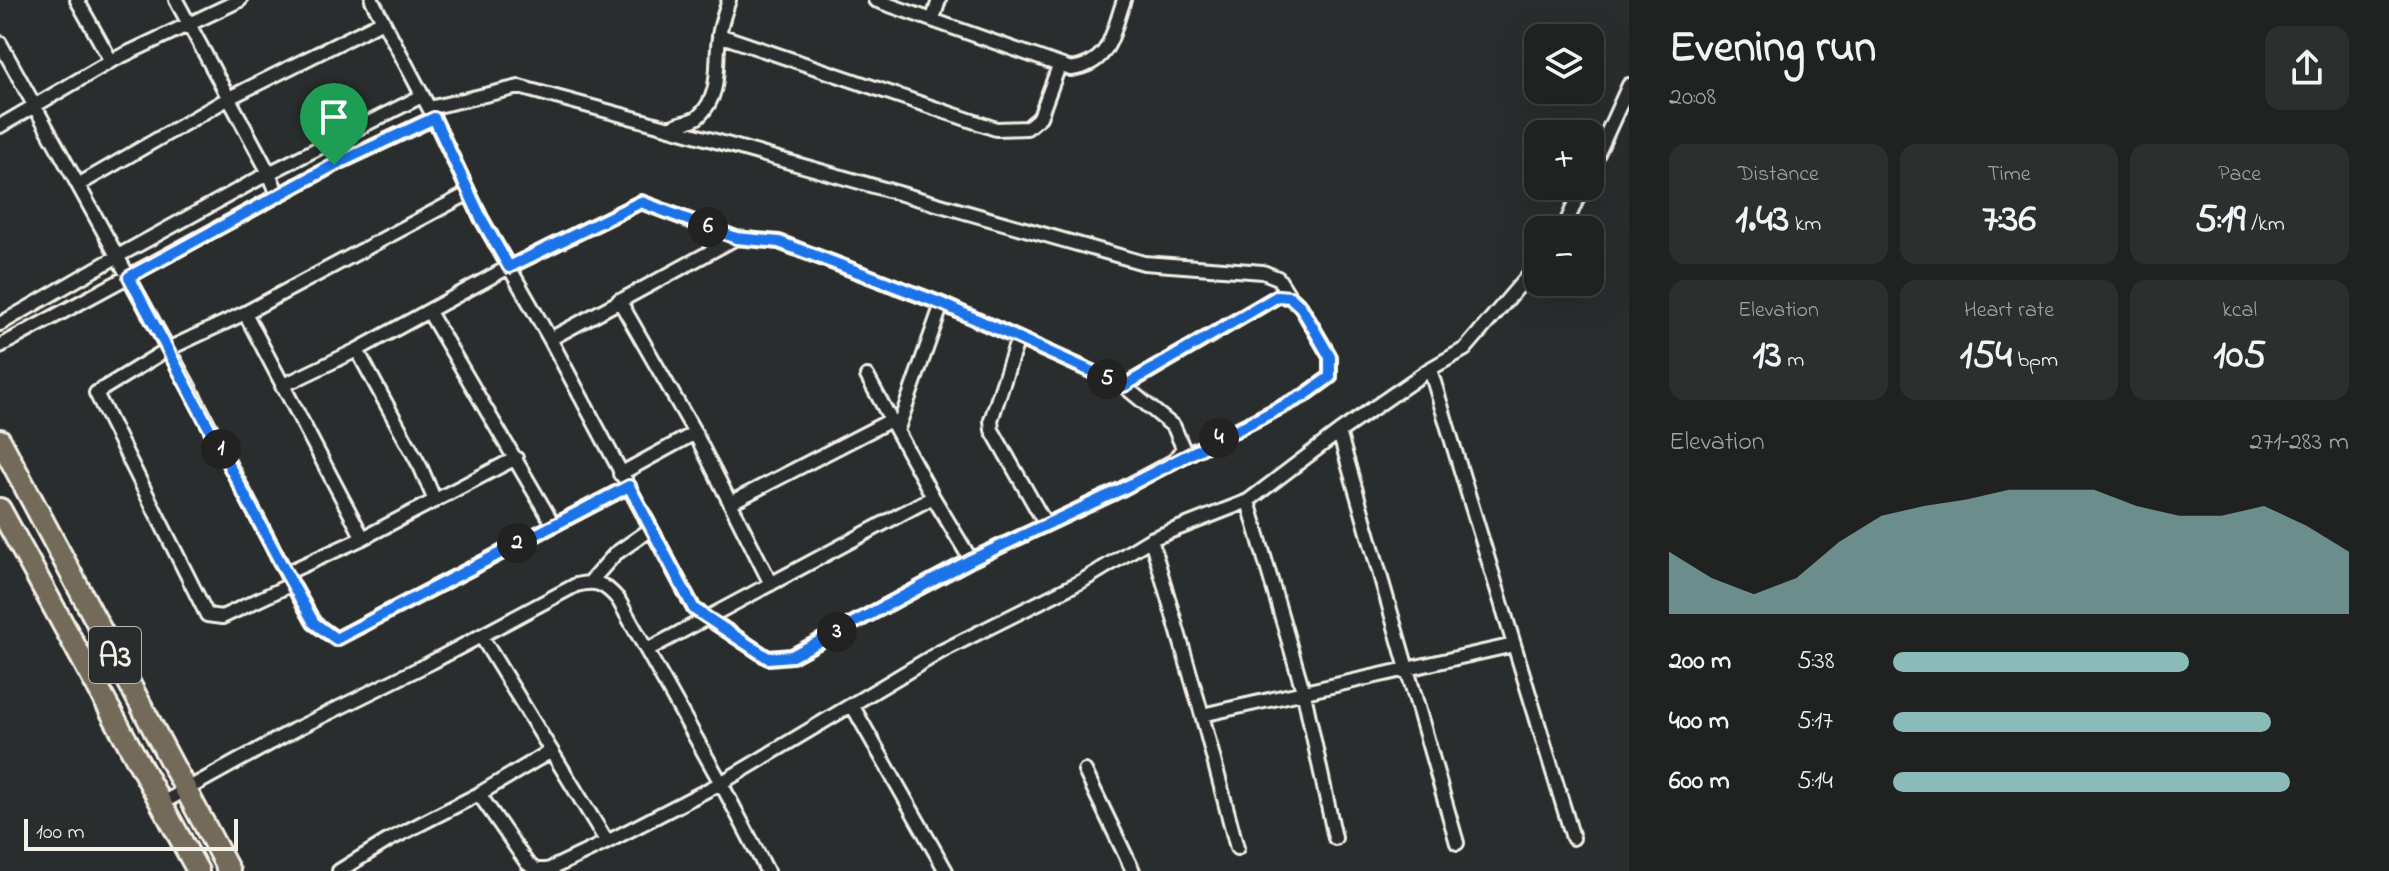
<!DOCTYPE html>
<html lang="en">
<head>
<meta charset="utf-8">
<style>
	:root { --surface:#202222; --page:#2d2f2f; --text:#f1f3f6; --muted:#a2a4a5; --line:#3d3f40; --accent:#8bbbb9 }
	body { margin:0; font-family:"Indie Flower",sans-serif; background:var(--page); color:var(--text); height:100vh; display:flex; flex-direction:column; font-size:30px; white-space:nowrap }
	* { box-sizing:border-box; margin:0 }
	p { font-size:26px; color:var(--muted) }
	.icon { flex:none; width:44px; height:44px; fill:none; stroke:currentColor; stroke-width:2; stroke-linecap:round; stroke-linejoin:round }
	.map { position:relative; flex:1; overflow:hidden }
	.side { display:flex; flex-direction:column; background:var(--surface); width:760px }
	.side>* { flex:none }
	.controls { position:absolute; left:1524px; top:24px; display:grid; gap:16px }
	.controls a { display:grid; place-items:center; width:80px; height:80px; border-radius:16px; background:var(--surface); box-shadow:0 8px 32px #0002,0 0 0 2px var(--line); font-size:40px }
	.scale { position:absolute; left:24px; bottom:20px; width:214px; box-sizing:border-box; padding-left:8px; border:4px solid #f4f1e8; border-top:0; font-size:22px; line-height:28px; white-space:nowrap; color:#f4f1e8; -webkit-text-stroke:6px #2a2d2e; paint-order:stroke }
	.pin { position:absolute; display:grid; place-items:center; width:68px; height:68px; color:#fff; margin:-82px -34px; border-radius:50% 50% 50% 0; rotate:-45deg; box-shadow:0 0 8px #0007 }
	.pin .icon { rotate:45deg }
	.km { position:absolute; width:40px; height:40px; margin:-20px; border-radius:50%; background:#222; color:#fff; font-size:22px; line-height:40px; text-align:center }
	.round { display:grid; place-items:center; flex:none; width:84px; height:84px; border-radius:16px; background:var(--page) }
	.summary { display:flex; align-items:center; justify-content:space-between; height:136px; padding:0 40px }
	h1 { font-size:44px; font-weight:700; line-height:60px }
	.metrics { display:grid; grid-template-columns:repeat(3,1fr); gap:12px; height:136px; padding:8px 40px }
	.metrics div { display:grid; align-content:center; border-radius:16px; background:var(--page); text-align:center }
	.metrics b { font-size:40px; font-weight:700 }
	.metrics small { font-size:22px; font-weight:400 }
	.metrics p { font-size:22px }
	.chart { height:224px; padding:16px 40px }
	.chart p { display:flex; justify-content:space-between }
	.chart svg { width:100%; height:144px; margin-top:8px; fill:var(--accent); opacity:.7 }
	ul { padding:0 40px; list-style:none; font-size:26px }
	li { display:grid; grid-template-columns:128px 96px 1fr; align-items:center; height:60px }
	li i { height:20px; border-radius:10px; background:var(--accent) }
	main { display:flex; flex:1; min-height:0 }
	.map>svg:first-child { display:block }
</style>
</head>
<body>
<main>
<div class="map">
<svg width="1629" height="871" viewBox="0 0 1629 871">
	<rect width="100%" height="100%" fill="#2a2d2e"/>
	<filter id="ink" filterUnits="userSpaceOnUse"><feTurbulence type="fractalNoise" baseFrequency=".0125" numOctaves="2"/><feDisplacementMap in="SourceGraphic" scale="16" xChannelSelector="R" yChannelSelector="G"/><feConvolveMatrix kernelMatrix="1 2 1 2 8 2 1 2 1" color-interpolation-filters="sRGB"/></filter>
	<g filter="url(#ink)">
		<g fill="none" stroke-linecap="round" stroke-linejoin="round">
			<defs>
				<path id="street" d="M 77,0 L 111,61
					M 176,0 L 269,173 L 278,195
					M 372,0 L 429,108 L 519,87 L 670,128 C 678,122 692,123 699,116 C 722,94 715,66 719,37 C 720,25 725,12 729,0
					M 875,0 L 1071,69 C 1111,64 1112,33 1124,0
					M 933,19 L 939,0
					M 719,35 L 996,129 L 1027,128 L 1040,117 L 1059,66
					M 0,43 L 188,385 L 286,573 L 314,623 L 336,639 L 629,486
					M 429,108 L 481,218 L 550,339 L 694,609 L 768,658 L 792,656 L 971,560 L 1120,490 L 1174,461 L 1183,448 L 1174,427 L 1124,386 L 942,304 L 779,242 L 736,238 L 550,339
					M 0,126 L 111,61 L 240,0
					M 670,128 L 1144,263 L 1263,272 L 1278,278 L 1290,297
					M 1590,171 L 1629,85
					M 78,185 L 229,98 L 383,21
					M 1563,230 L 1583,186
					M 619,300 L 695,433 L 771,584
					M 429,312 L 553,524
					M 245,313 L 168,349 L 96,393 L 207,615 L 222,617 L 292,584
					M 0,324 L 118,256 L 269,173 L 422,96
					M 1018,338 L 991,420 L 992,430 L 1046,525
					M 0,346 L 334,165 L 434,118
					M 357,350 L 421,468 L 435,501
					M 1430,369 L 1573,838
					M 867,376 L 933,497 L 971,560
					M 282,386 L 357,350 L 509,267 L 641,202 L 736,238
					M 1124,386 L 1278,296 L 1290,297 L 1301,307 L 1330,357 L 1330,377 L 1305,395 L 1178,459
					M 897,431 L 942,304
					M 1339,432 L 1457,843
					M 620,474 L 695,433
					M 1248,501 L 1304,694 L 1335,838
					M 730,503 L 891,420
					M 363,538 L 245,313 L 469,193
					M 1151,539 L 1202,715 L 1237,848
					M 286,573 L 363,538 L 516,458
					M 591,581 L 615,554 L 651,529
					M 481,636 L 607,842
					M 647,650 L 933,497
					M 852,705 L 946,871
					M 1202,715 L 1514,645
					M 1085,771 L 1133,871
					M 479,794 L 551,751
					M 162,803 L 294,730 L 432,662 L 576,585 C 596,580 604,583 618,599 L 721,783 L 767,871
					M 339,871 L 389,840 L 479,794 L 527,863 L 536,870 L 548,870 L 607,842 L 721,783 L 940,652 L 1082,581 L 1151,539 L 1248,501 L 1339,432 L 1430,369 L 1465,349 L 1538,264"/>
				<path id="primary" d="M 0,440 L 229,871
					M 0,509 L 198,871"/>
			</defs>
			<!-- street casing -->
			<use href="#street" stroke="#f4f1e8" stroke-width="18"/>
			<!-- primary casing -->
			<use href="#primary" stroke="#f4f1e8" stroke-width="26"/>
			<!-- street -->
			<use href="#street" stroke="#2a2d2e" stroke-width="12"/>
			<!-- primary -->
			<use href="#primary" stroke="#736b5a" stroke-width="20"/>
		</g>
	</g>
	<g fill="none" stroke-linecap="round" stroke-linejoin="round" filter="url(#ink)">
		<defs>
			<path id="route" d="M 434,118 L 481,218 L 509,267 L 641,202 L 736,238 L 779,242 L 861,273 L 942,304 L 1124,386 L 1278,296 L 1290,297 L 1301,307 L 1330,357 L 1330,377 L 1305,395 L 1120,490 L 971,560 L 792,656 L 768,658 L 694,609 L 629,486 L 336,639 L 314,623 L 286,573 L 129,277 L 334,165 Z"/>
		</defs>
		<!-- route casing -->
		<use href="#route" stroke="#fff" stroke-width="16"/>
		<!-- route -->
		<use href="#route" stroke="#1a73e8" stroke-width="10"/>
	</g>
	<g text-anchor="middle" stroke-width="7" stroke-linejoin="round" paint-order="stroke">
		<!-- shield labels -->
		<rect fill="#2a2d2e" stroke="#b7b6b0" stroke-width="2" x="89" y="627" width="52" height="56" rx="6"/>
		<g font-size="32" font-weight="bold" fill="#f4f1e8">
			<text x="115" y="666">A3</text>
		</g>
	</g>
</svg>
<div class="controls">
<a><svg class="icon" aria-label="layers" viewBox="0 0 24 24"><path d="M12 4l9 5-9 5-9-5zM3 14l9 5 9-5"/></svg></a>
<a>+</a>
<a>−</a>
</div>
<div class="scale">100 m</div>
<div class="pin" style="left:334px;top:165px;background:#1e9e55"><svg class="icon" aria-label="arrive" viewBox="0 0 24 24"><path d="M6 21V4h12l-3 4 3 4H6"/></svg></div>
<b class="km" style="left:221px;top:449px">1</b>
<b class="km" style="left:517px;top:543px">2</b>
<b class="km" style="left:837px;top:632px">3</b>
<b class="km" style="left:1219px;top:438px">4</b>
<b class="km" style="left:1107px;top:379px">5</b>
<b class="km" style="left:708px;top:227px">6</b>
</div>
<section class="side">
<div class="summary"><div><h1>Evening run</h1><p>20:08</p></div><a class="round"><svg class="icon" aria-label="share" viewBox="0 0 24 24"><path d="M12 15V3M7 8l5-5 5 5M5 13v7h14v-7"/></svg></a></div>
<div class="metrics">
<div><p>Distance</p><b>1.43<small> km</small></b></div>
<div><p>Time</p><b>7:36</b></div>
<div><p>Pace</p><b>5:19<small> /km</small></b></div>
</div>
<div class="metrics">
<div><p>Elevation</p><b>13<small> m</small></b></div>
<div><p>Heart rate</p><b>154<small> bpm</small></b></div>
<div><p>kcal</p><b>105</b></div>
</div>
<div class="chart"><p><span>Elevation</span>271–283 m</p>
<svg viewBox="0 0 160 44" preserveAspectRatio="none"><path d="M0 44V25L10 33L20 38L30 33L40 22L50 14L60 11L70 9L80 6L90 6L100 6L110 11L120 14L130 14L140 11L150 17L160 25V44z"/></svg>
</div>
<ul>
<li><b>200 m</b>5:38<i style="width:65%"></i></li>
<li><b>400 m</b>5:17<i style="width:83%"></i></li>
<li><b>600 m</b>5:14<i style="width:87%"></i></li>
</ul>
</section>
</main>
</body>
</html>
